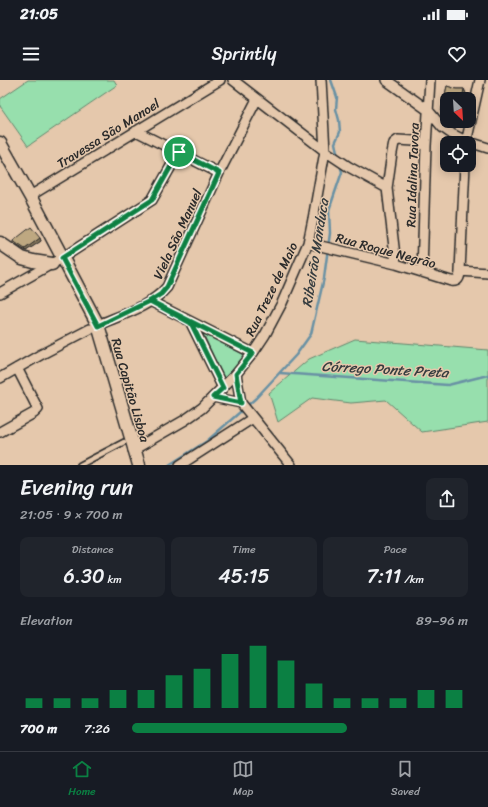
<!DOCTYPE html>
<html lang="en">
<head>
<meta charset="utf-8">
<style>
	:root { --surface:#171b24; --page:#20242c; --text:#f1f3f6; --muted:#9ea1a6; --line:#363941; --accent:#0b8043 }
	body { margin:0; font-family:Sriracha,sans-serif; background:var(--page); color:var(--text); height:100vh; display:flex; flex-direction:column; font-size:15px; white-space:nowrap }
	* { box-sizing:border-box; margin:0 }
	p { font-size:13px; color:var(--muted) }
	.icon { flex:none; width:22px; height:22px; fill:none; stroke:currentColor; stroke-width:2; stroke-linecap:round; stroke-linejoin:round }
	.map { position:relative; height:385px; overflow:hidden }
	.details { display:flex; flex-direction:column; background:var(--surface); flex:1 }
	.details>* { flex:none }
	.needle { width:26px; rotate:155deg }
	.controls { position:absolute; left:440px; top:12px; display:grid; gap:8px }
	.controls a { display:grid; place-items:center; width:36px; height:36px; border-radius:8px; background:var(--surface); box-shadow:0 2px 10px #0003; font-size:20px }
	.pin { position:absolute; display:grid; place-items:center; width:34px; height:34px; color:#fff; margin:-17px; border:2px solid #fff; border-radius:50%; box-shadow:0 1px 4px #0007 }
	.round { display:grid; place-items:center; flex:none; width:42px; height:42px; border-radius:8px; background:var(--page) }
	.head { display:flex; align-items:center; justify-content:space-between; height:68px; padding:0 20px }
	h1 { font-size:22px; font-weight:600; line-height:30px }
	.figures { display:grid; grid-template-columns:repeat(3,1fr); gap:6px; height:68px; padding:4px 20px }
	.figures div { display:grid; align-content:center; border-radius:8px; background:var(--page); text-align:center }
	.figures b { font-size:20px; font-weight:600 }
	.figures small { font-size:11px; font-weight:400 }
	.figures p { font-size:11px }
	.chart { height:112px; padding:8px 20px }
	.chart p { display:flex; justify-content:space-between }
	.chart svg { width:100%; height:72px; margin-top:4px; stroke:var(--accent); stroke-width:6 }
	ul { padding:0 20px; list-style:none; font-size:13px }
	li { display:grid; grid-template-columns:64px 48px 1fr; align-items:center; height:30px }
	li i { height:10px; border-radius:5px; background:var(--accent) }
	.status { display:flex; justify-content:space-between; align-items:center; height:28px; padding:0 20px; background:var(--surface); direction:ltr }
	.status svg { height:11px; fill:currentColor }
	header { display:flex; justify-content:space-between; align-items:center; height:52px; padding:0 20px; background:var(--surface); font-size:18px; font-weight:600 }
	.tabs { display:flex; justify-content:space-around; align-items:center; height:56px; border-top:1px solid var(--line); background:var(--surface); font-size:11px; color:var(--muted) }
	.tabs a { display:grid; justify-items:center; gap:2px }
	.tabs .active { color:var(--accent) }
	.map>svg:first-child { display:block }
</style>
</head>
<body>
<div class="status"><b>21:05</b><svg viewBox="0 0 49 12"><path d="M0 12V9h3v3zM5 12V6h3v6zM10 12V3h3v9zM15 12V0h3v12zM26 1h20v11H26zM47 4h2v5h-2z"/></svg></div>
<header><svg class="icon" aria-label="menu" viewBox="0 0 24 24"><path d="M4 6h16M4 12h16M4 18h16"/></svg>Sprintly<svg class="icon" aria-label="heart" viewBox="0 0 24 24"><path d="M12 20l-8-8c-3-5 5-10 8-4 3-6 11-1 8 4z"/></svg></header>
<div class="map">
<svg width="488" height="385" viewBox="0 0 488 385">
	<rect width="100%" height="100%" fill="#e5c8ac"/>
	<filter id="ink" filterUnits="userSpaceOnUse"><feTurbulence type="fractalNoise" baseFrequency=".025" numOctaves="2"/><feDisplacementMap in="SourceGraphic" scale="8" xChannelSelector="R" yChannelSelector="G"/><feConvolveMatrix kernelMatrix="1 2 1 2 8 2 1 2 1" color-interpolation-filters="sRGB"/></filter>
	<g filter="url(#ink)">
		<!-- green -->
		<path fill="#97dfad" stroke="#61856c" d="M 28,0 L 114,0 L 117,5 L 28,66 L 0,26 L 0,19 Z
			M 203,253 L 246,276 L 224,300 Z
			M 355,259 L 488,270 L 488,342 L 422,352 L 386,320 L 351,323 L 312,318 L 278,342 L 269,313 L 309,279 Z"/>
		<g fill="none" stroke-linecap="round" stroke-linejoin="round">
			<!-- stream -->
			<path stroke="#6991a4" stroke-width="2.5" d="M 331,0 L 337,17 L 336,29 L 339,40 L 340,52 L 335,63 L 338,76
				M 280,293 L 448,305 L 488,295
				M 169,385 L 207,361 L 256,318 L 296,275 L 311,254 L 324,198 L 330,153 L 329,130 L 342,92 L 340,85"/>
			<defs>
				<path id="lane" d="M 80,385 L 124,362"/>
				<path id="street" d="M 233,0 L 325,71 L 349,87 L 387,108
					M 386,0 L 428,30 L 442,47 L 452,54 L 466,61 L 488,68
					M 136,51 L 219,93
					M 466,63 L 480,0
					M 30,116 L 220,0
					M 308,163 L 396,184 L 451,201 C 458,202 460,198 460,191 L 465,85
					M 396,184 L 387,108 L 392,73 L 394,63 L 398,60 L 414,61 L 426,66
					M 460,191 L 488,193
					M 422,192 L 426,66 L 430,0
					M 0,213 L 62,178 L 152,120 L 179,72
					M 150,221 L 253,273
					M 191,243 L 223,308
					M 98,245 C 121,235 150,227 167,207 L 219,93 L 257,19
					M 236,294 L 241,323 L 291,385
					M 0,298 L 42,274 L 90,249
					M 213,317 L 241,323
					M 0,352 L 34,333 L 38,329 L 17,288
					M 133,370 L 185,340 L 202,328 L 236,294 L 253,273 L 265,255 L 282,223 L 308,163 L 313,139 L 325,71 L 321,0
					M 180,385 L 253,338"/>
				<path id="secondary" d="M 0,63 L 30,116 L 98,245 L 139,385
					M 0,163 L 22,178 L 33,181 L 52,184"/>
			</defs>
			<!-- lane casing -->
			<use href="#lane" stroke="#2b2b2b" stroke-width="8"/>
			<!-- street casing -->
			<use href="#street" stroke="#2b2b2b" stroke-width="12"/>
			<!-- secondary casing -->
			<use href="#secondary" stroke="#2b2b2b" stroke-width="15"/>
			<!-- lane -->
			<use href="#lane" stroke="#e5c8ac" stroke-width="4.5"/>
			<!-- street -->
			<use href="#street" stroke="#e5c8ac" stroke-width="9"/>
			<!-- secondary -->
			<use href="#secondary" stroke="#e5c8ac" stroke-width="12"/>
		</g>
		<!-- wall -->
		<path fill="#a3906f" stroke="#2b2b2b" d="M 447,6 L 456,9 L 464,9 L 468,18 L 467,19 L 447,19 L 447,41 L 463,41 L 462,47 L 449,45 L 445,41 L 441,32 Z
			M 40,158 L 41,161 L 26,171 L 13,163 L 13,161 Z"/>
		<!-- shaded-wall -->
		<path fill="#85765a" stroke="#2b2b2b" d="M 464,9 L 468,18 L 467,19 L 462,19 Z
			M 459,41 L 463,41 L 462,47 Z
			M 40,158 L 41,161 L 26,171 L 25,169 Z"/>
		<!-- building -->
		<path fill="#bea881" stroke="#2b2b2b" d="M 447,6 L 456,9 L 464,9 L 462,19 L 447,19 L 447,36 L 441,32 Z
			M 31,147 L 40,158 L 25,169 L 13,161 Z"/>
	</g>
	<g fill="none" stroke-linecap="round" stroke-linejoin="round" filter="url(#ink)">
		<defs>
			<path id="route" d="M 179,72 L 152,120 L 62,178 L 98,246 L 150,221 L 191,243 L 223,308 L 213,317 L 241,323 L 236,294 L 253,273 L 150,221 L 161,214 L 167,207 L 219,93 L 179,72"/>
		</defs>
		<!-- route casing -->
		<use href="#route" stroke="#fff" stroke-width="8"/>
		<!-- route -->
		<use href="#route" stroke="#0b8043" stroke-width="5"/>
	</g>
	<g text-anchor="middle" stroke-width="3" stroke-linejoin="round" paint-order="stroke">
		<!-- street labels -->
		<g font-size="13" fill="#2b2b2b" stroke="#e5c8ac">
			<text transform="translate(108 53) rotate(-32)" y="5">Travessa São Manoel</text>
			<text transform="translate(412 95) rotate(-88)" y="5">Rua Idalina Tavora</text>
			<text transform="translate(177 154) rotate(-65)" y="5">Viela São Manuel</text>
			<text transform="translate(386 170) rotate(15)" y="5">Rua Roque Negrão</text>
			<text transform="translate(271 209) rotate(-64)" y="5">Rua Treze de Maio</text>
			<text transform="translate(131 310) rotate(74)" y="5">Rua Capitão Lisboa</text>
		</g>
		<!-- water labels -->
		<g font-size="14" font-style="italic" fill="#353c3f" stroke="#e5c8ac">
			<text transform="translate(315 173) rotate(-81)" y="5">Ribeirão Manduca</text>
			<text transform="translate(385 289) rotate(3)" y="5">Córrego Ponte Preta</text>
		</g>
	</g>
</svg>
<div class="controls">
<a><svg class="needle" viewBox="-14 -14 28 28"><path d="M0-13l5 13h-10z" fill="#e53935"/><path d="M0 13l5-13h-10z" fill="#9ea1a6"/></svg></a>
<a><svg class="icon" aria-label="locate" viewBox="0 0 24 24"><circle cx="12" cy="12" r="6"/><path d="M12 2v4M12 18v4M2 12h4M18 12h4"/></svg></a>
</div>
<div class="pin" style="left:179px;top:72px;background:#1e9e55"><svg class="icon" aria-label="arrive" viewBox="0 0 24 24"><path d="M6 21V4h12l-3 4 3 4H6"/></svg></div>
</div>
<section class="details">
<div class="head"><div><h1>Evening run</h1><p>21:05 · 9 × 700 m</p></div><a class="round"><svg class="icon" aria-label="share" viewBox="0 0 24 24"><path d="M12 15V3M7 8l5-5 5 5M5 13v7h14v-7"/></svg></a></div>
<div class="figures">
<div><p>Distance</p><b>6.30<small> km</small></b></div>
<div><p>Time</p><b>45:15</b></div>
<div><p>Pace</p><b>7:11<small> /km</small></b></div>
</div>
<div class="chart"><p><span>Elevation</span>89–96 m</p>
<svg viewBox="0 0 160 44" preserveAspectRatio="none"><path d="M5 44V38M15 44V38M25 44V38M35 44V33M45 44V33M55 44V24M65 44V20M75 44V11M85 44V6M95 44V15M105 44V29M115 44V38M125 44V38M135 44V38M145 44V33M155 44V33"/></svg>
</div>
<ul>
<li><b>700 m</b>7:26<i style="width:64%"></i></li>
</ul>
</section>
<nav class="tabs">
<a class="active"><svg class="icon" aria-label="home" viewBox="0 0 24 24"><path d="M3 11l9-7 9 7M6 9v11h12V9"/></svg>Home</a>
<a><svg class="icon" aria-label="map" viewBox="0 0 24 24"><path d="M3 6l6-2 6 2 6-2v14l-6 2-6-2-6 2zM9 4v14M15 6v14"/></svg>Map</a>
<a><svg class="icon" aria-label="saved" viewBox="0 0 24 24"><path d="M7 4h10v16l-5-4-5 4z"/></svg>Saved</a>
</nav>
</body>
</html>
